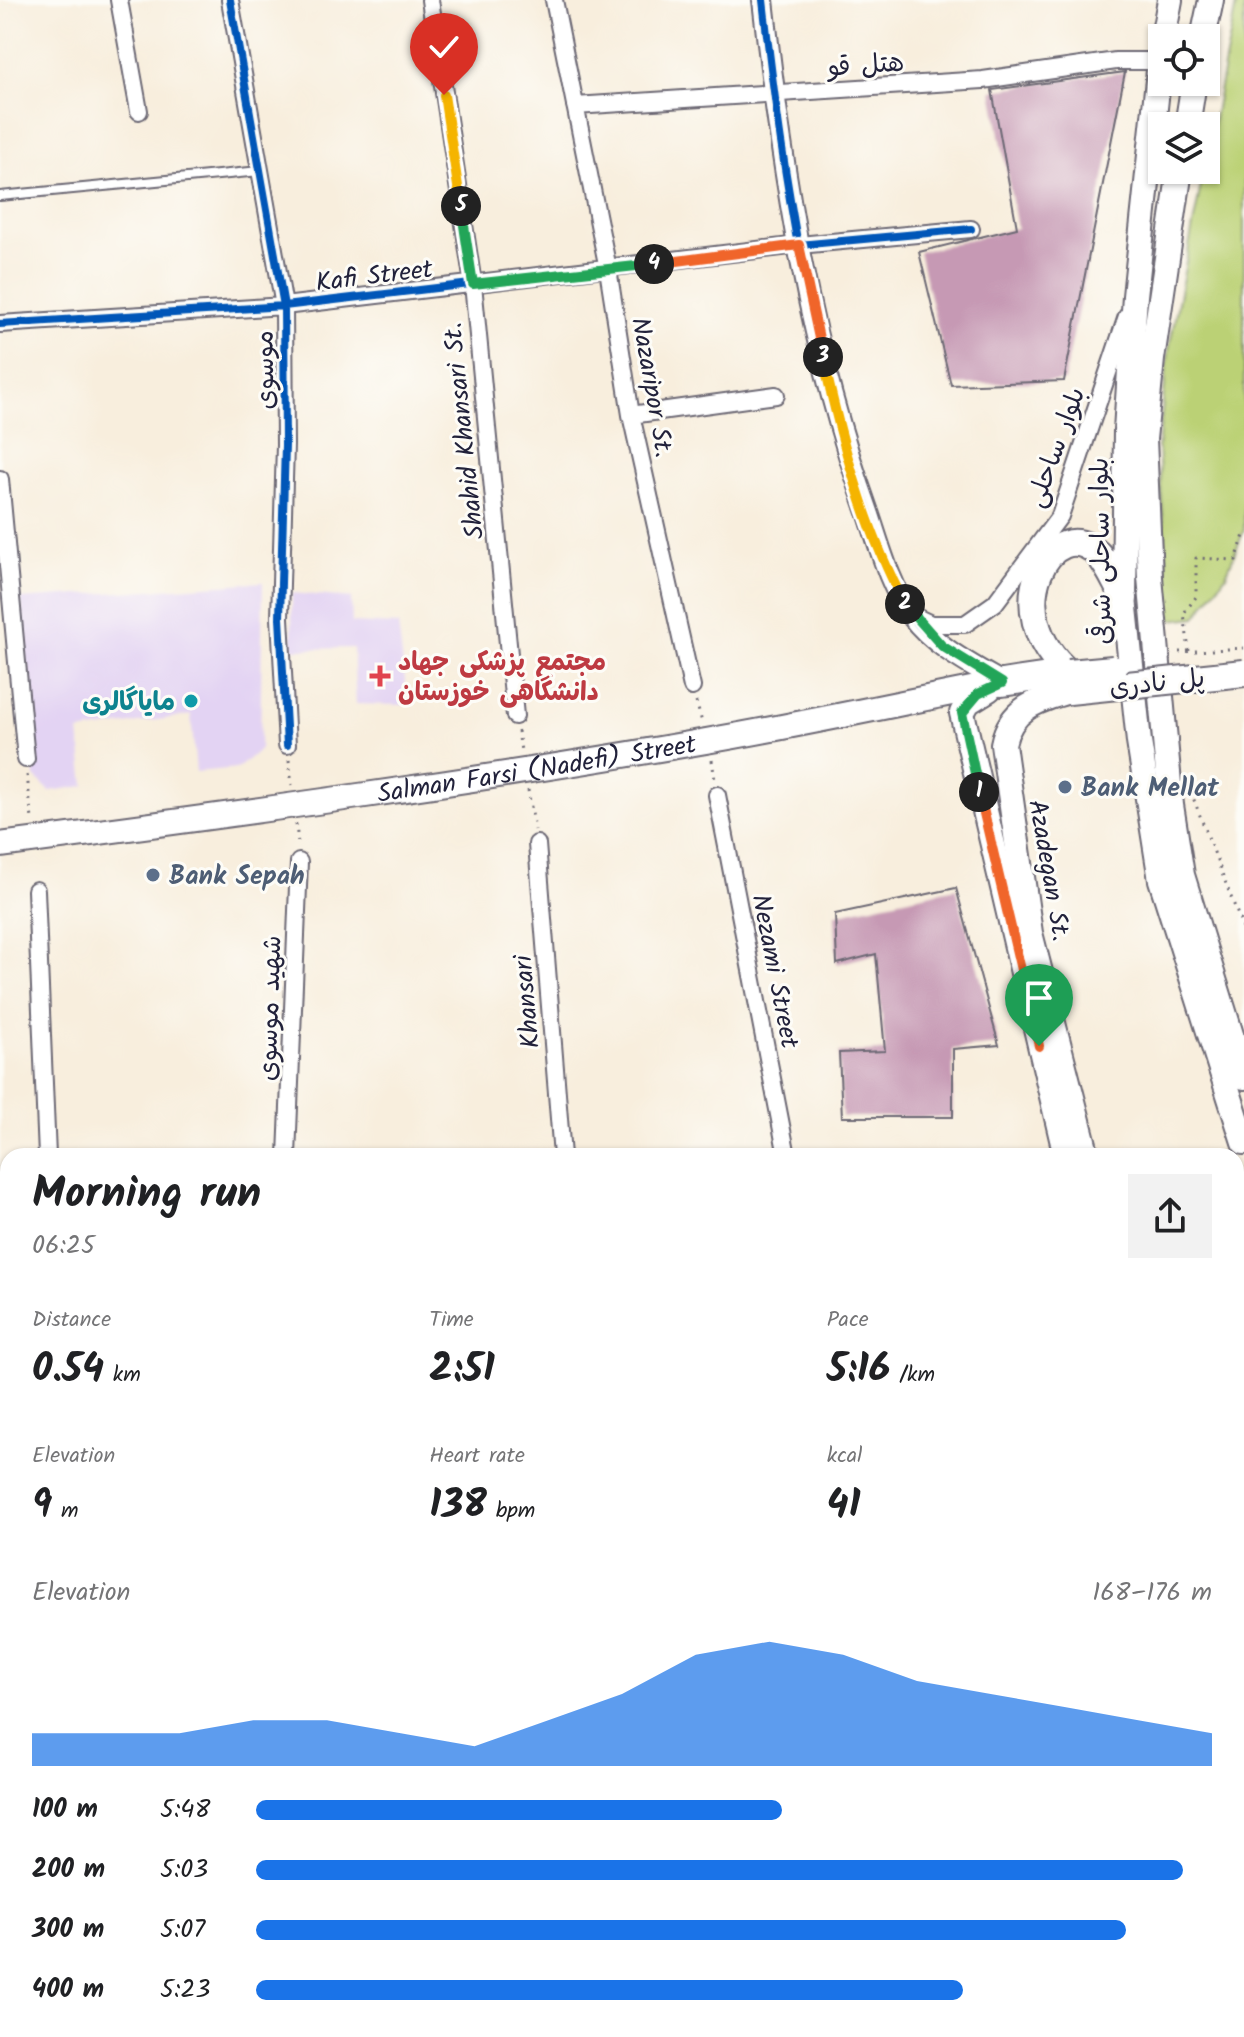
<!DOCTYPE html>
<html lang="en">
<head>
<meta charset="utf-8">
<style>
	:root { --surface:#fff; --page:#f2f2f2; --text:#202124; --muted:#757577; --accent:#1a73e8 }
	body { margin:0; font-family:Kalam,"Playpen Sans Arabic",sans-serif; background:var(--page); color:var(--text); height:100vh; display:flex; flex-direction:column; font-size:30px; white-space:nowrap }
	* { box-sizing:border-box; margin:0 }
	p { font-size:26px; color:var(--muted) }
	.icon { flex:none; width:44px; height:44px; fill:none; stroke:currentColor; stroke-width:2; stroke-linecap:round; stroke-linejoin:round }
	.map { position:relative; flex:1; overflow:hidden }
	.panel { position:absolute; left:0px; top:1148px; width:1244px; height:890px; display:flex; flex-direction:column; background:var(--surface); border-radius:24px 24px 0 0; box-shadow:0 2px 6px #0004 }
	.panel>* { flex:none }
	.fabs { position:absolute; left:1148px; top:24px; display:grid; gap:16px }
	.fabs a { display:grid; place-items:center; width:72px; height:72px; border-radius:0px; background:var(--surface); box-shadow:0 2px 6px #0004; font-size:40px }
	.pin { position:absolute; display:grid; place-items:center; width:68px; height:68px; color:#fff; margin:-82px -34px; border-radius:50% 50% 50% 0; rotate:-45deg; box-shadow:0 0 8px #0007 }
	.pin .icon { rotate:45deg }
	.km { position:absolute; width:40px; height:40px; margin:-20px; border-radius:50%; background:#222; color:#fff; font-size:22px; line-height:40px; text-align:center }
	.round { display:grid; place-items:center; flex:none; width:84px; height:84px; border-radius:0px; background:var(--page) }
	.head { display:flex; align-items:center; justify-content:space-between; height:136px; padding:0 32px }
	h1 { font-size:44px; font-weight:600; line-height:60px }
	.stats { display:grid; grid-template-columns:repeat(3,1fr); gap:12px; height:136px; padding:8px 32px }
	.stats div { display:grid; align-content:center }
	.stats b { font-size:40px; font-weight:600 }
	.stats small { font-size:22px; font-weight:400 }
	.stats p { font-size:22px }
	.chart { height:224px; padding:16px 32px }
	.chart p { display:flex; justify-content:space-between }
	.chart svg { width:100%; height:144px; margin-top:8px; fill:var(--accent); opacity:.7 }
	ul { padding:0 32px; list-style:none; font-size:26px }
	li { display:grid; grid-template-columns:128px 96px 1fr; align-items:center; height:60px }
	li i { height:20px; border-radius:10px; background:var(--accent) }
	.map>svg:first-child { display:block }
</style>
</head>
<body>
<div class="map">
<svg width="1244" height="2037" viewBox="0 0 1244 2037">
	<rect width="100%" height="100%" fill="#fdfcf7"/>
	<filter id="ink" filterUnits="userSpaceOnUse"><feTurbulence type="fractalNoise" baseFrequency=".0125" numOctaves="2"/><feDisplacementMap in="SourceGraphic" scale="16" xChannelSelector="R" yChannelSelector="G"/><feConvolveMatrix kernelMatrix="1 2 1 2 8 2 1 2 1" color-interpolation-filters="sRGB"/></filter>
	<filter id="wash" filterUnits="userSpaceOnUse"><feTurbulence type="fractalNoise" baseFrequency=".006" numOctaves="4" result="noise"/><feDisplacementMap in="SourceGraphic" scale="32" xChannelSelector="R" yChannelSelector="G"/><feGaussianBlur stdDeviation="1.8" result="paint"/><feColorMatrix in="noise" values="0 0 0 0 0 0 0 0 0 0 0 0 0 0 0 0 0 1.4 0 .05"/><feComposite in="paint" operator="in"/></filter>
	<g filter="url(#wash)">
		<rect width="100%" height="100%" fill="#f8eedd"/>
		<!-- built -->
		<path fill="#e3d3f3" d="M 263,582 L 260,749 L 238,768 L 196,772 L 191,715 L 79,732 L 85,786 L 50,791 L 35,777 L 21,599 Z
			M 292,593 L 351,598 L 352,623 L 398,625 L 408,705 L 356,704 L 353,648 L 292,649 Z"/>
		<!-- green -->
		<path fill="#bbd175" stroke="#6e7a58" stroke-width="2" d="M 1237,0 L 1244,0 L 1244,530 L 1226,575 L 1196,617 L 1171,620 L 1158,448 L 1169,349 Z"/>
		<g id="blocks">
			<!-- building -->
			<path fill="#c699b4" d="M 1125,72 L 1064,381 L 951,385 L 919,252 L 1017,228 L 992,90 Z
				M 956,888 L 999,1045 L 953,1049 L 953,1117 L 842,1117 L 839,1053 L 885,1051 L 876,954 L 837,964 L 835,914 Z"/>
		</g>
	</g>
	<g filter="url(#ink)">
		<use href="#blocks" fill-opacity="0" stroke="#6d6974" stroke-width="2"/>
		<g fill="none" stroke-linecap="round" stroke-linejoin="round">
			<defs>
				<path id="service" d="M 0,196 L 260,171
					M 0,1309 L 8,1309
					M 1238,1560 L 1244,1586
					M 0,1677 L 8,1676
					M 1236,1747 L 1244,1745"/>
				<path id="minor" d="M 119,0 L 139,111
					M 230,0 L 284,306 L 285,445 L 280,618 L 287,745
					M 430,0 L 473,284 L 515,716
					M 554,0 L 608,269 L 631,415 L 692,687
					M 575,106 L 983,80 L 1116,61 L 1158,61
					M 0,324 L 284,306 L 799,245 L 971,229
					M 631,415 L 776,395
					M 0,479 L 26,759
					M 914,616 L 931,624 L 965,624 L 995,603 L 1060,516 L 1127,316
					M 717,795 L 787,1156
					M 537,844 L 562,1156
					M 36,890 L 47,1156
					M 287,1156 L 299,862
					M 1236,1306 L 1244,1305
					M 1236,1433 L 1244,1433
					M 0,1802 L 8,1804
					M 256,2030 L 276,2037
					M 933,2030 L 957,2037
					M 226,2037 L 226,2030
					M 510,2037 L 512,2030
					M 823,2037 L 826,2030"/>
				<path id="tertiary" d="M 763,0 C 782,173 810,351 869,515 C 880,548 890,586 911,615 C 934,646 969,664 1002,683"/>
				<g id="secondary">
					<path d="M 1163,38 L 1170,0"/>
					<path d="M 1203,38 L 1211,0"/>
					<path d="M 1162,42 L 1135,296 L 1126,430 L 1124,598 L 1139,742 L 1161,880 L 1244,1142"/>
					<path d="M 1187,126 L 1194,82"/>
					<path d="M 1180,170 L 1152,359 L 1144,439 L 1150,577 L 1171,805 L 1182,875 L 1244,1077"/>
					<path d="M 989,689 L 968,702 L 962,713 L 1066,1156"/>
					<path d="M 1069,691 C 1037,700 1010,709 1003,744 L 1030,933 L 1087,1156"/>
					<path id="s1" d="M 0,845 C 236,814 471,782 706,741 C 805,724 904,702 1002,683"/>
					<path d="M 1236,1852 L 1244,1852"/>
					<path d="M 0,1941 L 8,1942"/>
					<path d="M 1024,2037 L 1027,2030"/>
					<path d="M 1056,2037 L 1059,2030"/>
				</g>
				<path id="primary" d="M 1069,673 C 994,610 1054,509 1098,554 C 1109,566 1116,584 1124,598
					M 1002,683 L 1069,673"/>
			</defs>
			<!-- service casing -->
			<use href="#service" stroke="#6d6974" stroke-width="12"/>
			<!-- minor casing -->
			<use href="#minor" stroke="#6d6974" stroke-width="20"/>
			<!-- tertiary casing -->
			<use href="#tertiary" stroke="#6d6974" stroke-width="24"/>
			<!-- secondary casing -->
			<use href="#secondary" stroke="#6d6974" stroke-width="28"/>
			<!-- primary casing -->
			<use href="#primary" stroke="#6d6974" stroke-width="30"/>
			<!-- path -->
			<path stroke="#6d6974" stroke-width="3" stroke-dasharray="2 6" stroke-linecap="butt" d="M 1189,651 L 1184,613 L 1196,597 L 1196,558 L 1236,560 L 1244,535
				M 1179,652 L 1244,648
				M 696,702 L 702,722
				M 518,731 L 521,751
				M 289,760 L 292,785
				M 712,760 L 715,780
				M 27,775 L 32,819
				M 528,790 L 535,830
				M 1191,792 L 1244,931
				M 296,824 L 298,844
				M 0,1476 L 8,1476"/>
			<!-- service -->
			<use href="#service" stroke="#fff" stroke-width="8"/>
			<!-- minor -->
			<use href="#minor" stroke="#fff" stroke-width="16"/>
			<!-- tertiary -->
			<use href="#tertiary" stroke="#fff" stroke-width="20"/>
			<!-- secondary -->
			<use href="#secondary" stroke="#fff" stroke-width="24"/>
			<!-- primary -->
			<use href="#primary" stroke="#fff" stroke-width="26"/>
			<defs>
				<path id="primary-bridge" d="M 1069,673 L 1113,669
					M 1069,691 L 1244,673"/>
			</defs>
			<!-- primary-bridge casing -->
			<use href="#primary-bridge" stroke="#6d6974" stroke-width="30" stroke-linecap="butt"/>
			<!-- primary-bridge -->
			<use href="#primary-bridge" stroke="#fff" stroke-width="26"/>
			<defs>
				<path id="cycleway" d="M 230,0 L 284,306 L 285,445 L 280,618 L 287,745
					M 763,0 C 782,173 810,351 869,515 C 880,548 890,586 911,615 C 934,646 969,664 1002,683
					M 0,324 L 284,306 L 799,245 L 971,229"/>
			</defs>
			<!-- cycleway casing -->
			<use href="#cycleway" stroke="#fdfcf7" stroke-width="13"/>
			<!-- cycleway -->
			<use href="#cycleway" stroke="#0057b8" stroke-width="8"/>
		</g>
	</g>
	<g fill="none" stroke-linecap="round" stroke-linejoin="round" filter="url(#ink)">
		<defs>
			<path id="split-1" d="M 979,792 L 1039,1046"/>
			<path id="split-2" d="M 905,604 L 942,646 L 1002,683 L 978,694 L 962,713 L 979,792"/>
			<path id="split-3" d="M 823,357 C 841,440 865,530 905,604"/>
			<path id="split-4" d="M 654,264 L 799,245 L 823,357"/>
			<path id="split-5" d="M 461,206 L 473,284 L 654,264"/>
			<path id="split-6" d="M 444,95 L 461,206"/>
		</defs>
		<!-- split-1 casing -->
		<use href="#split-1" stroke="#fff" stroke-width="16"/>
		<!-- split-2 casing -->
		<use href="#split-2" stroke="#fff" stroke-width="16"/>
		<!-- split-3 casing -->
		<use href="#split-3" stroke="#fff" stroke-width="16"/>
		<!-- split-4 casing -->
		<use href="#split-4" stroke="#fff" stroke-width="16"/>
		<!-- split-5 casing -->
		<use href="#split-5" stroke="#fff" stroke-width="16"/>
		<!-- split-6 casing -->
		<use href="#split-6" stroke="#fff" stroke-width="16"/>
		<!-- split-1 -->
		<use href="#split-1" stroke="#f0652b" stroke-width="10"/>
		<!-- split-2 -->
		<use href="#split-2" stroke="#22a559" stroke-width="10"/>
		<!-- split-3 -->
		<use href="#split-3" stroke="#f5b400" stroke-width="10"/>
		<!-- split-4 -->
		<use href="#split-4" stroke="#f0652b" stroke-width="10"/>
		<!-- split-5 -->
		<use href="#split-5" stroke="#22a559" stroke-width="10"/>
		<!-- split-6 -->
		<use href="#split-6" stroke="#f5b400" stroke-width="10"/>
	</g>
	<!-- markers -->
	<path fill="#e0444e" stroke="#fdfcf7" stroke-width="3" d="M376 664h8v8h8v8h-8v8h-8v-8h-8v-8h8z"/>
	<circle fill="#0f9aa8" stroke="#fdfcf7" stroke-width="3" cx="191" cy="701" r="8"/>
	<g fill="#5c6f8a" stroke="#fdfcf7" stroke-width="3">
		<circle cx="1065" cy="787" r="8"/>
		<circle cx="153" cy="875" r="8"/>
	</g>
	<g text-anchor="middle" stroke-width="6" stroke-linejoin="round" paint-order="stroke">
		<!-- street labels -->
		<g font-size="26" fill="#22223b" stroke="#fdfcf7">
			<text transform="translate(866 64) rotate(-4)" y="9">هتل قو</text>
			<text transform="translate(374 275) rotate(-7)" y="9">Kafi Street</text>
			<text transform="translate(264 370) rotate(-91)" y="9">موسوی</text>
			<text transform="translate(653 387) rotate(80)" y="9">Nazaripor St.</text>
			<text transform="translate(463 431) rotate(-96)" y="9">Shahid Khansari St.</text>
			<text transform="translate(1055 447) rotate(-70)" y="9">بلوار ساحلی</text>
			<text transform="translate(1100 551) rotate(-91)" y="9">بلوار ساحلی شرقی</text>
			<text transform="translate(1157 682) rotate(-6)" y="9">پل نادری</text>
			<text dy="9" stroke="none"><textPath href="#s1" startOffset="542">Salman Farsi (Nadefi) Street</textPath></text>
			<text transform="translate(1050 870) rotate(80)" y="9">Azadegan St.</text>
			<text transform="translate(776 971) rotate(79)" y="9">Nezami Street</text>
			<text transform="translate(526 1002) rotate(-95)" y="9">Khansari</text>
			<text transform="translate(269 1008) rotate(-88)" y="9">شهید موسوی</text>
		</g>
		<!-- health labels -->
		<g font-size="26" font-weight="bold" fill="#be3a42" stroke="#fdfcf7" text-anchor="start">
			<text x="398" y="670">مجتمع پزشکی جهاد<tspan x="398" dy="30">دانشگاهی خوزستان</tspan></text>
		</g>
		<!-- culture labels -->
		<g font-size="26" font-weight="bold" fill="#0d838f" stroke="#fdfcf7" text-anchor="end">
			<text x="175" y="710">مایاگالری</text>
		</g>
		<!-- service labels -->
		<g font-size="26" font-weight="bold" fill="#4e5e75" stroke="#fdfcf7" text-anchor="start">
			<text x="1081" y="796">Bank Mellat</text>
			<text x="169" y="884">Bank Sepah</text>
		</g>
	</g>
</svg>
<div class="fabs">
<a><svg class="icon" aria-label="locate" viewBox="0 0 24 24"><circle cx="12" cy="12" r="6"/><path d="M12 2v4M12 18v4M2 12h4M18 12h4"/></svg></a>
<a><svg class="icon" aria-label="layers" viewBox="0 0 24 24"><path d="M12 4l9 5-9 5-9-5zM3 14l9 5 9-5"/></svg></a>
</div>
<div class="pin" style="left:1039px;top:1046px;background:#1e9e55"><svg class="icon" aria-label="arrive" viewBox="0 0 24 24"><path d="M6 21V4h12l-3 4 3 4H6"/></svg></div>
<div class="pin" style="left:444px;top:95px;background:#d93025"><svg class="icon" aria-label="check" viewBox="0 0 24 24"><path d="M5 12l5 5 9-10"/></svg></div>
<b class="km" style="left:979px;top:792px">1</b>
<b class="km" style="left:905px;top:604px">2</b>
<b class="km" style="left:823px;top:357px">3</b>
<b class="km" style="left:654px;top:264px">4</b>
<b class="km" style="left:461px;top:206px">5</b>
<section class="panel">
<div class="head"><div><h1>Morning run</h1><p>06:25</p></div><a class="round"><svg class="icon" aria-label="share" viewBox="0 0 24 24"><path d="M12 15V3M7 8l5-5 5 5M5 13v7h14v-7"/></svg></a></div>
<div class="stats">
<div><p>Distance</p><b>0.54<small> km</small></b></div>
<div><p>Time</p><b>2:51</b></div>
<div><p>Pace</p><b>5:16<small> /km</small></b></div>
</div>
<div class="stats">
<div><p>Elevation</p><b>9<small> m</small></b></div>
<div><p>Heart rate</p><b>138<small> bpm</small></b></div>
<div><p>kcal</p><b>41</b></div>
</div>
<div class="chart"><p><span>Elevation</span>168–176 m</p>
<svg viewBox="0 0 160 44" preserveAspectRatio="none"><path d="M0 44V34L10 34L20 34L30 30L40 30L50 34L60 38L70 30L80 22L90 10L100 6L110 10L120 18L130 22L140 26L150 30L160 34V44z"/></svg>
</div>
<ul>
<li><b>100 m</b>5:48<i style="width:55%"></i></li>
<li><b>200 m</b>5:03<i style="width:97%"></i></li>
<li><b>300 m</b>5:07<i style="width:91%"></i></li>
<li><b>400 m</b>5:23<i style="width:74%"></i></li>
</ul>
</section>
</div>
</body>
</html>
